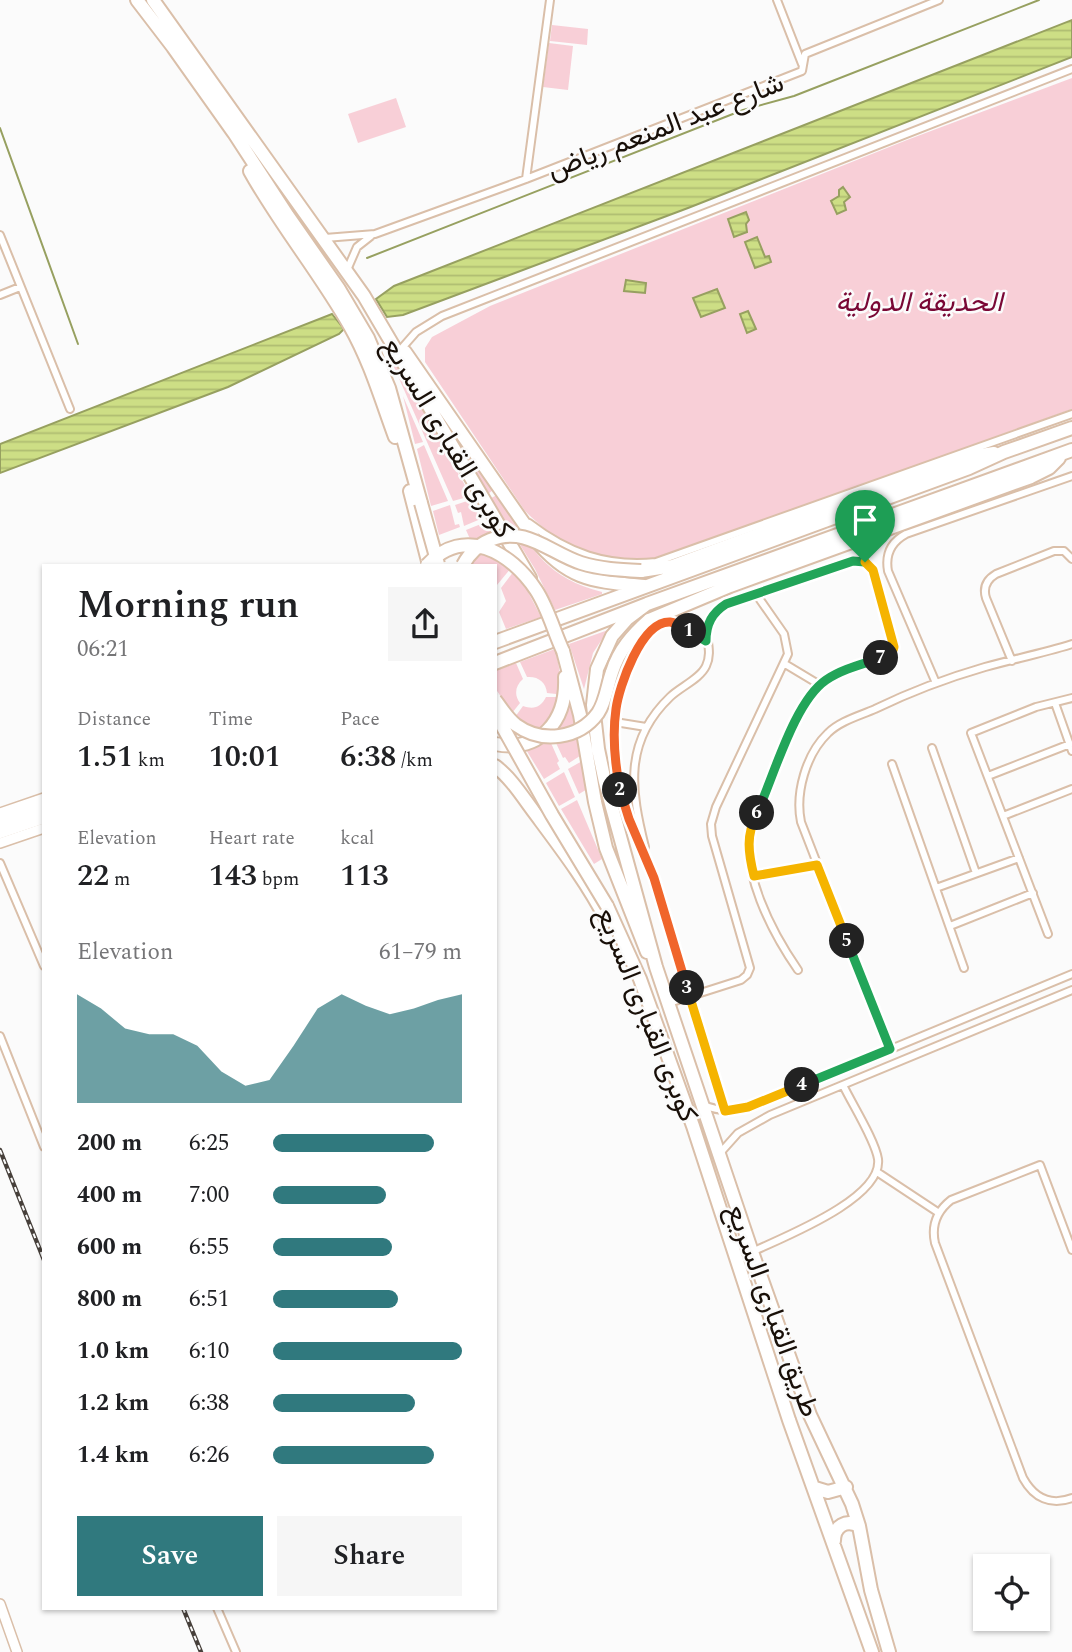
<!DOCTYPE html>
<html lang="en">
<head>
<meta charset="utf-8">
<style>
	:root { --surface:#fff; --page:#f6f6f6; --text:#202124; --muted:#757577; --accent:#30797e }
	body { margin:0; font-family:Spectral,Vazirmatn,serif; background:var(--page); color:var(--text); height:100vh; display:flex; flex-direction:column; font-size:26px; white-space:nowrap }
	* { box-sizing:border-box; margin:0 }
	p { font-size:23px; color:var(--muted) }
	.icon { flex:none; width:38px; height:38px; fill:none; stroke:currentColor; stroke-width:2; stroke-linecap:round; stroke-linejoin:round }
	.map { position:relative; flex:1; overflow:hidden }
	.panel { position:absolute; left:42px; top:564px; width:455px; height:1046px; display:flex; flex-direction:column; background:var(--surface); border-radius:0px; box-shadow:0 2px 5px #0004 }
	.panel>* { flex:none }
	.tools { position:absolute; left:973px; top:1554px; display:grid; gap:14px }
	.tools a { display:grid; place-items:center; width:77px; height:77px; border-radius:0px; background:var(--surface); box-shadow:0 2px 5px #0004; font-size:35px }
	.pin { position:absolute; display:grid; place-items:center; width:60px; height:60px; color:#fff; margin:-72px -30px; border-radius:50% 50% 50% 0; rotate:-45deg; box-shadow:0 0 7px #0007 }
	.pin .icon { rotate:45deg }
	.km { position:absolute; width:35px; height:35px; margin:-18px; border-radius:50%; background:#222; color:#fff; font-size:19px; line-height:35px; text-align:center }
	.round { display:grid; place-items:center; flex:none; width:74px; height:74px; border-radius:0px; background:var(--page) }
	.head { display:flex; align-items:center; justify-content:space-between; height:119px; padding:0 35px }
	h1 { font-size:38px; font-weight:600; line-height:52px }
	.figures { display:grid; grid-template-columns:repeat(3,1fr); gap:10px; height:119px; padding:7px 35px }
	.figures div { display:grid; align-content:center }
	.figures b { font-size:30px; font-weight:600 }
	.figures small { font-size:19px; font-weight:400 }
	.figures p { font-size:19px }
	.chart { height:196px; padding:14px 35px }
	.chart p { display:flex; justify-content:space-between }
	.chart svg { width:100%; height:126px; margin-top:7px; fill:var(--accent); opacity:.7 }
	.button { display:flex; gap:14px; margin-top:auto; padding:14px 35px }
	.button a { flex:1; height:80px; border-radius:0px; background:var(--accent); color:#fff; font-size:28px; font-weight:600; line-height:80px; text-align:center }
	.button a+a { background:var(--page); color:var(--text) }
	ul { padding:0 35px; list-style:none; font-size:23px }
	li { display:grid; grid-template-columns:112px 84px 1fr; align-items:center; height:52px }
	li i { height:18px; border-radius:9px; background:var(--accent) }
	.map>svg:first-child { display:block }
</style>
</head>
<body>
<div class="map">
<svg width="1072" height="1652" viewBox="0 0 1072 1652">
	<defs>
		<pattern id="water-rules" width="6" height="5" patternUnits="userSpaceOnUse" patternTransform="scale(1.75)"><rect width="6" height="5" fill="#cdde85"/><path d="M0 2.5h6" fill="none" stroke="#afbd71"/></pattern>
	</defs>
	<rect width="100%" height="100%" fill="#fbfbfb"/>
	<!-- green -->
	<path fill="#f8cfd7" d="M 552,25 L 588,29 L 587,45 L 550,41 Z
		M 549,43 L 573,46 L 568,90 L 543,87 Z
		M 1072,78 L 1072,409 L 666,556 C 607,568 568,553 525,511 L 425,362 L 425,348 L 432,337 L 490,306 L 907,140 Z
		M 396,98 L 406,127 L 358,143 L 348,114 Z
		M 392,356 L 471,496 L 453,501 L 390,358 Z
		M 403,396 L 423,442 L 415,444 Z
		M 457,439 L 493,490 L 488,494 L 455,440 Z
		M 424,445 L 448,501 L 431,506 L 417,449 Z
		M 497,495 C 529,542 541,577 602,592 L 602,594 L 555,610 L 535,569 L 491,498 Z
		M 473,499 L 483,518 L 464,526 L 461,512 L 458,513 L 455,505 Z
		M 450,505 L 455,525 L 459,524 L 460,527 L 439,535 L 433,511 Z
		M 486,522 L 492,534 L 481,541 L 470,539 L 466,530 Z
		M 484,551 L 511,568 L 497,585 L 495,585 L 495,565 L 470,565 Z
		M 514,571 L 527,590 L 541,617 L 506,629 L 499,612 L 506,601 L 501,588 Z
		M 608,630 L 593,653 L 584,689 L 569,644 Z
		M 555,649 C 563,682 566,706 538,730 L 515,717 L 523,706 C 534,710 541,707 546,697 L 556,697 L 556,694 L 547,693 C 546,682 538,676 527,677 L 520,662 Z
		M 516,663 L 523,679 C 515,686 514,695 520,703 L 512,713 L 495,688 L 495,671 Z
		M 571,691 L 579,725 L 554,732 L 564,716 Z
		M 580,737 L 583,754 L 569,763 L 565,757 L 563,758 L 556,743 Z
		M 551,743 L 559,761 L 557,763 L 560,769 L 544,779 L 525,748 L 537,744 Z
		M 584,760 L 589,788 L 579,794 L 568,769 Z
		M 564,772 L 575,797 L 559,806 L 546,783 Z
		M 577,800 L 602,859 L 594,864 L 561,809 Z"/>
	<!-- water -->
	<path fill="url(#water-rules)" stroke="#97a060" stroke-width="2" d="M 1072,20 L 1072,57 L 688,208 L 403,315 L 387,317 L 376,299 L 394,286 Z
		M 843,187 L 850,197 L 844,202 L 846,210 L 837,214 L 831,201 L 839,196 L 839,190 Z
		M 746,212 L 749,220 L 746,224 L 747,232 L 734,237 L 728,219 Z
		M 757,237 L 765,257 L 769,256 L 771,262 L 755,268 L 745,242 Z
		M 626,280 L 646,283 L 645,293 L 624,291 Z
		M 717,289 L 725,308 L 701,317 L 693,298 Z
		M 748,311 L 756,329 L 747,333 L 740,314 Z
		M 332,314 L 344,329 L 339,334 L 228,387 L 0,473 L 0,444 Z"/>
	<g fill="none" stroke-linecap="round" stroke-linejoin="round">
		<!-- stream -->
		<path stroke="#97a060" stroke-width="2" d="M 0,128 L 78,344
			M 367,258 L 743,110 L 794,96 L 1039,0"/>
		<defs>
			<path id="street" d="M 777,0 L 802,64
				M 526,179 L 550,0
				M 0,235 L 70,409
				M 325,238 L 375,234 L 526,179 L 802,71 L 805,54 L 939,0
				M 347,270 L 357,247 L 371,236
				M 0,295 L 20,287
				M 402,348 L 416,332 L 442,316 L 1072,69
				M 529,523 C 568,553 606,567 656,562 L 1072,414
				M 706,641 L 670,622 C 651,626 637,646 630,662 C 610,712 610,768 628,818 C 637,843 651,866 659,892 C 681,965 702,1038 725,1111
				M 1012,661 L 986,598 C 983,588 986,580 996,574 L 1054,551 L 1064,551 L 1072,559
				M 785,664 L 820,685
				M 936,683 L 888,571 C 885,554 891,542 906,534 L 1072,476
				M 1055,703 L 1072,751
				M 615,722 L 646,727
				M 932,748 L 976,873
				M 892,764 L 964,968
				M 988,776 L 1070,744
				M 1003,816 L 1072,789
				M 643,851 L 645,847 C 631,791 623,742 670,697 C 680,687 700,679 706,666 C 717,643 691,624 726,604 L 853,561 C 864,559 871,564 875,574 L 894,645 L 893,652 L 833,676 L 820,685 L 809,697 L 793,727 L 752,824 C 738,869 773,934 798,970
				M 0,863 L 44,966
				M 754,876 L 817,865
				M 936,888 L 1019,858
				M 950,926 L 1033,893
				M 1048,934 L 971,733 L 1036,707 L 1072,698
				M 669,1003 L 741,980 L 747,975 L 750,968 L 712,836 L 711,824 L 716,807 L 788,654 L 784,634 L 756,594
				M 0,1036 L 44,1147
				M 889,1049 L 801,822 C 795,793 806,754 828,733 C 840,721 859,716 875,709 C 910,692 947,678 985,667 C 1014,659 1043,653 1072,644
				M 703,1105 C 723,1113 739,1111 758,1104 L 1072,974
				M 721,1152 L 738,1133 L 770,1115 L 1072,990
				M 877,1172 L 939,1213
				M 1072,1250 L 1040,1165 L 951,1200 C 937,1211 931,1225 935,1243 L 1023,1478 C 1034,1498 1051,1506 1072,1498
				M 752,1252 C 781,1238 883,1199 878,1159 C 875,1140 852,1104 843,1085
				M 217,1608 L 236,1652"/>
			<path id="secondary" d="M 0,813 L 44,798
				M 0,843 L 44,828
				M 0,1604 L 17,1652"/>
			<path id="highway" d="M 137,0 L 173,47 L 234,133 L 288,216 L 339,289 L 368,338 L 389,388 L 421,503
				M 153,0 L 364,296 L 530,578
				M 250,171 C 280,225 320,273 350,326 C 370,361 381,399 395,437
				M 405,352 L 534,538 C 569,581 593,581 644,586
				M 410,491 L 429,565
				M 641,571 L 673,566 L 969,457 L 994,453
				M 647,604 L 627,619 L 612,636 L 597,669 L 593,705 L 598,749 L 605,782 L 656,967 L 752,1252 L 810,1415 L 852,1504 L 859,1526 L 871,1590 L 889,1652
				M 649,620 L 730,586 L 1031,477 L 1049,468 L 1059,458
				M 495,642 L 969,468 L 1004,452 L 1072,428
				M 563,651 L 580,715 L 595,802 L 606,848 L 647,952
				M 495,663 L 647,604 L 1072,450
				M 495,744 C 541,753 567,720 565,677
				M 495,766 C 511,778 522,796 534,812 C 560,847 587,882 607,921
				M 0,821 L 44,806
				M 0,832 L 44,817
				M 607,906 L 640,979 L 693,1126 L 789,1420 L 872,1652
				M 815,1488 L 828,1492 L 846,1487
				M 834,1541 C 834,1526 846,1519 859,1526"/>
		</defs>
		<!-- street casing -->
		<use href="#street" stroke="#dabfa9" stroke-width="10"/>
		<!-- secondary casing -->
		<use href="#secondary" stroke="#dabfa9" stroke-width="12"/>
		<!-- highway casing -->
		<use href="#highway" stroke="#dabfa9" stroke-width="16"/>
		<!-- street -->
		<use href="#street" stroke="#fff" stroke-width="6"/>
		<!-- secondary -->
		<use href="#secondary" stroke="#fff" stroke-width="9"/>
		<!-- highway -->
		<use href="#highway" stroke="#fff" stroke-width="12"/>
		<defs>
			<path id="rail" d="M 0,1150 L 44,1260
				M 183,1608 L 201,1652"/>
		</defs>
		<!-- rail casing -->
		<use href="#rail" stroke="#47403b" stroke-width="4.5"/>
		<!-- rail -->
		<use href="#rail" stroke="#fbfbfb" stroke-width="2" stroke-dasharray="5" stroke-linecap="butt"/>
		<defs>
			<path id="highway-bridge" d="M 421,503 L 438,564
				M 427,565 C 464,525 511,552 536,590 C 548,608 554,632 563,651
				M 463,565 C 469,554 478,545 490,540 C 525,525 550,553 581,563 C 600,569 621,570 641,571
				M 495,700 C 502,709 507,718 516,725 C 542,744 579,739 598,713 C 606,701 607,686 612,672 C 619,650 632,635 649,620
				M 495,713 L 552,815 L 607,906"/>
		</defs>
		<!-- highway-bridge casing -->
		<use href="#highway-bridge" stroke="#dabfa9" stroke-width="16" stroke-linecap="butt"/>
		<!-- highway-bridge -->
		<use href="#highway-bridge" stroke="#fff" stroke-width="12"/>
	</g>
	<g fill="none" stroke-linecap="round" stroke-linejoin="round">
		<defs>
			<path id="split-1" d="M 689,631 L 706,641 C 706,624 712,613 726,604 L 853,561 L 865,562"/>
			<path id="split-2" d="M 620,790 C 615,764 612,736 616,709 C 619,687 641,621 670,622 C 677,623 684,628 689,631"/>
			<path id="split-3" d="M 620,790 L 629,819 L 654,878 L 687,988"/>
			<path id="split-4" d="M 687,988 L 725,1111 L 748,1107 L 802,1085"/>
			<path id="split-5" d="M 802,1085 L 890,1049 L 847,941"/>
			<path id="split-6" d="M 757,813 C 746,835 748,852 754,876 L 817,865 L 847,941"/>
			<path id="split-7" d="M 757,813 C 774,776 794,702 826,680 C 842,669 863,664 881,658"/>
			<path id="split-8" d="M 865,562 L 873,570 L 894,647 L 892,653 L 881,658"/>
		</defs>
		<!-- split-1 casing -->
		<use href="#split-1" stroke="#fff" stroke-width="14"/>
		<!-- split-2 casing -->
		<use href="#split-2" stroke="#fff" stroke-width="14"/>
		<!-- split-3 casing -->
		<use href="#split-3" stroke="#fff" stroke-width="14"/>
		<!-- split-4 casing -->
		<use href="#split-4" stroke="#fff" stroke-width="14"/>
		<!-- split-5 casing -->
		<use href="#split-5" stroke="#fff" stroke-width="14"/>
		<!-- split-6 casing -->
		<use href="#split-6" stroke="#fff" stroke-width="14"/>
		<!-- split-7 casing -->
		<use href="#split-7" stroke="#fff" stroke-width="14"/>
		<!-- split-8 casing -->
		<use href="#split-8" stroke="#fff" stroke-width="14"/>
		<!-- split-1 -->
		<use href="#split-1" stroke="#22a559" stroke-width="9"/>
		<!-- split-2 -->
		<use href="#split-2" stroke="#f0652b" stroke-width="9"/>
		<!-- split-3 -->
		<use href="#split-3" stroke="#f0652b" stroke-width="9"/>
		<!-- split-4 -->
		<use href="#split-4" stroke="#f5b400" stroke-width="9"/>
		<!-- split-5 -->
		<use href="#split-5" stroke="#22a559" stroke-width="9"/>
		<!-- split-6 -->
		<use href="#split-6" stroke="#f5b400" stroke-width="9"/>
		<!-- split-7 -->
		<use href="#split-7" stroke="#22a559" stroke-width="9"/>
		<!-- split-8 -->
		<use href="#split-8" stroke="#f5b400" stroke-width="9"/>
	</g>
	<g text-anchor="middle" stroke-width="5" stroke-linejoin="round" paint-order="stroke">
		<!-- street labels -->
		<g font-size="28" fill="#180f08" stroke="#fbfbfb">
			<text transform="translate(665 125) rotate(-21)" y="10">شارع عبد المنعم رياض</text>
			<text transform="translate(449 437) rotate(59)" y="10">كوبرى القبارى السريع</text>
			<text transform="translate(648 1014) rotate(68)" y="10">كوبرى القبارى السريع</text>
			<text transform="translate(774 1310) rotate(70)" y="10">طريق القبارى السريع</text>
		</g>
		<!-- park labels -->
		<g font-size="28" font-style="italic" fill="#790735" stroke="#fbfbfb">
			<text x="919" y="311">الحديقة الدولية</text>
		</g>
	</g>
</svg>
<div class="tools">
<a><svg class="icon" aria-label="locate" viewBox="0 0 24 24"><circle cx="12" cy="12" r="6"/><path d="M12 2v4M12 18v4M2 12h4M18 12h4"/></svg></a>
</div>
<div class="pin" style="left:865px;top:562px;background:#1e9e55"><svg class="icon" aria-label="arrive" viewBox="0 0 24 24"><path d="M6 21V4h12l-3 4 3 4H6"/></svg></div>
<b class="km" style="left:689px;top:631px">1</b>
<b class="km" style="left:620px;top:790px">2</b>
<b class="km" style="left:687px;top:988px">3</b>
<b class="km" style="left:802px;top:1085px">4</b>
<b class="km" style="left:847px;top:941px">5</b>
<b class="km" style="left:757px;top:813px">6</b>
<b class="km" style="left:881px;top:658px">7</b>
<section class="panel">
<div class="head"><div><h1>Morning run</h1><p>06:21</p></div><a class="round"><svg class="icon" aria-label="share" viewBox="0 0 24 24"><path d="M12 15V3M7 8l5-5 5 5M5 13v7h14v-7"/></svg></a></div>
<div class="figures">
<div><p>Distance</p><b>1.51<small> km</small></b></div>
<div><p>Time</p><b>10:01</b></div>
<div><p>Pace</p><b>6:38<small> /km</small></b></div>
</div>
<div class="figures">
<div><p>Elevation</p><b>22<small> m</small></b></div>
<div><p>Heart rate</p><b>143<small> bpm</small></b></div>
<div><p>kcal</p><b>113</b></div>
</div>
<div class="chart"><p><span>Elevation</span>61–79 m</p>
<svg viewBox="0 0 160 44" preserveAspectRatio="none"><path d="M0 44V6L10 11L20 18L30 20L40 20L50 24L60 33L70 38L80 36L90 24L100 11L110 6L120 10L130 13L140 11L150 8L160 6V44z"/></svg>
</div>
<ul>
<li><b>200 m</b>6:25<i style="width:85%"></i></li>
<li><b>400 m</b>7:00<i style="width:60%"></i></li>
<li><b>600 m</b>6:55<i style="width:63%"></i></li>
<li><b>800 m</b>6:51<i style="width:66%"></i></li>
<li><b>1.0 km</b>6:10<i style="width:100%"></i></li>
<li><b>1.2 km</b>6:38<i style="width:75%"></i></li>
<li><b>1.4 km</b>6:26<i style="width:85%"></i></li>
</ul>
<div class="button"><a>Save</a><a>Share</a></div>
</section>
</div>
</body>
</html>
